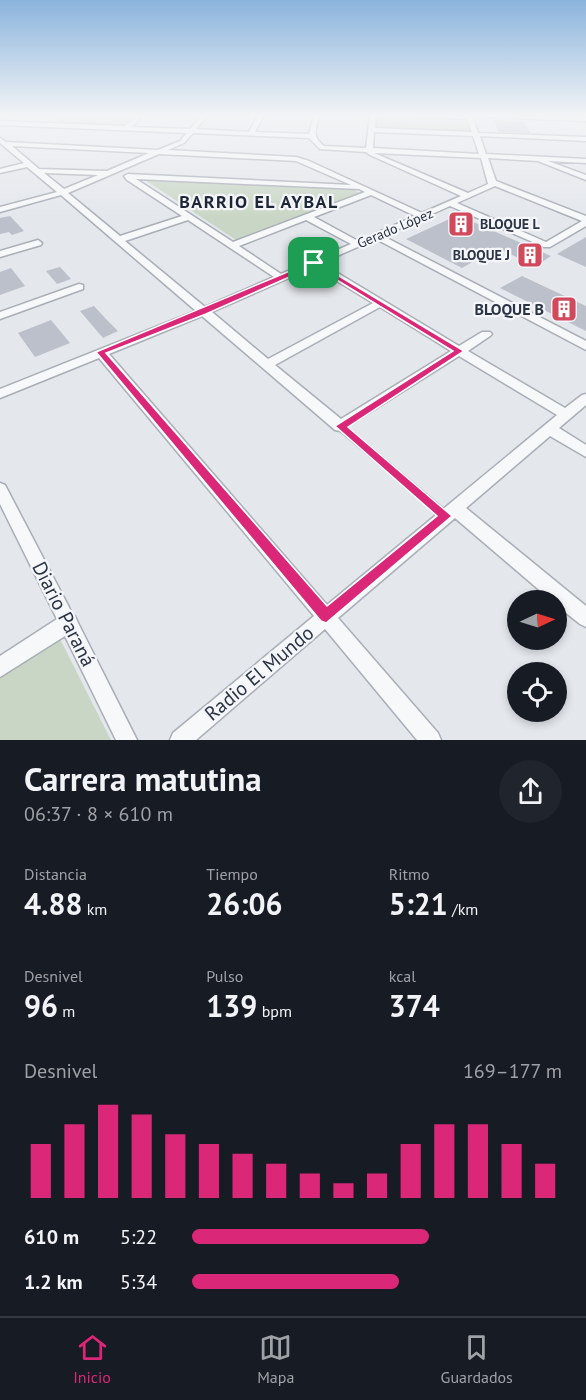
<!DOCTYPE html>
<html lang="es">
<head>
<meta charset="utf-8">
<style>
	:root { --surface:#171b24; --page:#20242c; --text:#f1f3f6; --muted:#9ea1a6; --line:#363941; --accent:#db2777 }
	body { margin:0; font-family:"PT Sans",sans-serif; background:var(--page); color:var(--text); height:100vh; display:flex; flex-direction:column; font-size:22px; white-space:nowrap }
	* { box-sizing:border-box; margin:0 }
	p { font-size:20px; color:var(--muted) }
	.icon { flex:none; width:33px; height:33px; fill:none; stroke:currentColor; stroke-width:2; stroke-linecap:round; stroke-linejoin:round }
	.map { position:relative; height:740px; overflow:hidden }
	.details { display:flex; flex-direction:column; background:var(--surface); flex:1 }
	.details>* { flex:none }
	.needle { width:39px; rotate:86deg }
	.fabs { position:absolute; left:507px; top:590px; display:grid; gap:12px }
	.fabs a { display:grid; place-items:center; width:60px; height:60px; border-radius:50%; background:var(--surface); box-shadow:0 3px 9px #0003; font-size:30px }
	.pin { position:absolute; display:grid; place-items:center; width:51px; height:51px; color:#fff; margin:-26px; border-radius:12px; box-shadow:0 3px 9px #0006 }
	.round { display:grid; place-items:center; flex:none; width:63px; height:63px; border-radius:32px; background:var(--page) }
	.overview { display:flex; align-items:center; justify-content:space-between; height:102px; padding:0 24px }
	h1 { font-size:33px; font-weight:800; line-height:45px }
	.metrics { display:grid; grid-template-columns:repeat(3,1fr); gap:9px; height:102px; padding:6px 24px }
	.metrics div { display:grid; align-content:center }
	.metrics b { font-size:30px; font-weight:800 }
	.metrics small { font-size:16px; font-weight:400 }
	.metrics p { font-size:16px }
	.chart { height:168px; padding:12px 24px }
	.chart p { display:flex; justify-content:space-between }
	.chart svg { width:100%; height:108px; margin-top:6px; stroke:var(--accent); stroke-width:6 }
	ul { padding:0 24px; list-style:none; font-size:20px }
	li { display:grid; grid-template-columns:96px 72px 1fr; align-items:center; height:45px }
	li i { height:15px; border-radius:8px; background:var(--accent) }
	.tab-bar { display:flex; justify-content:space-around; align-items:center; height:84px; border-top:2px solid var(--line); background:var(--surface); font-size:16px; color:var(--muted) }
	.tab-bar a { display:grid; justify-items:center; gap:3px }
	.tab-bar .on { color:var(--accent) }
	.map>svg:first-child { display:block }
</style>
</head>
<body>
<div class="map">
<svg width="586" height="740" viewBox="0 0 586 740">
	<rect width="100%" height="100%" fill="#e4e7ec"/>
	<!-- green -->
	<path fill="#c9d6c5" d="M 65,115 L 140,115 L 127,127 L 52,124 Z
		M 373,115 L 470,117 L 476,135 L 371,130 Z
		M 145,180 L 354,190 L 361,194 L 236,240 Z
		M 59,637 L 111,740 L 0,740 L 0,678 Z"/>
	<!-- building -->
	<path fill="#bbc0ca" d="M 494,120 L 524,121 L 530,133 L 498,132 Z
		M 458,215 L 489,229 L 551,256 L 536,266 L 497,248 L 462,268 L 406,239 Z
		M 10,216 L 24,231 L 12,235 L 9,232 L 0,234 L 0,218 Z
		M 586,237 L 586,267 L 557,254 Z
		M 60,267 L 71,279 L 57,284 L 46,271 Z
		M 11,268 L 25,286 L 0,295 L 0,272 Z
		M 522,276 L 586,306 L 586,331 L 500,288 Z
		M 94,306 L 105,318 L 118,331 L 103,338 L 80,311 Z
		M 51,320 L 70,343 L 35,357 L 18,333 Z"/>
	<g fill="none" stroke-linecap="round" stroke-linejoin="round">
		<defs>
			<path id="lane" d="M 340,426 L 445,515"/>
			<path id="street" d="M 137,115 L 143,115 L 132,127 L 190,129 L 202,115 L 208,115 L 196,129 L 249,132 L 258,115 L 264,115 L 255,132 L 309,134 L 314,115 L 320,115 C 316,128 311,136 324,146 L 366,148 L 370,115 L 376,115 L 375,128 L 472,132 L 467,119 L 417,117 L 414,115 L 472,115 L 478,133 L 586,137 L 586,141 L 480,136 L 486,154 L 586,159 L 586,163 L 548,161 L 586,175 L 586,180 L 538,161 L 488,158 L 496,181 L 586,216 L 586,226 L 550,247 L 544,247 L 450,206 L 383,236 L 586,341 L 586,350 L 376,239 L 321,263 L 459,346 L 482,332 L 490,332 L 492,334 L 490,336 L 468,351 L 565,408 L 582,395 L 586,394 L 586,405 L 559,428 L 586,445 L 586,457 L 550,436 L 466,508 L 586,606 L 586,627 L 580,624 L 556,605 L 556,600 L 551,600 L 455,518 L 338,618 L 438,733 L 441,740 L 417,740 L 325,629 L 196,740 L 170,740 L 173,733 L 314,616 L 99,358 L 0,398 L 0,389 L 196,311 L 61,195 L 0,212 L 0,207 L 57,192 L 27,167 L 0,173 L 0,169 L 24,163 L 0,143 L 0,138 L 6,142 L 158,150 L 180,141 L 187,133 L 0,125 L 0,121 L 125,126 ZM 374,132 L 473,136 L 479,154 L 373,148 ZM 193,133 L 309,138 L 320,149 L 366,152 L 370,155 L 461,196 L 422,213 L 309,161 L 296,157 L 168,150 L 184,143 ZM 12,146 L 149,153 L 107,171 L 39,169 ZM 374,153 L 481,158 L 488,184 L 468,193 ZM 159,154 L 296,161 L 351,185 L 128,174 L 124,176 L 127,180 L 182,216 L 120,236 L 68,193 ZM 44,173 L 98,175 L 64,189 ZM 136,179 L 359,189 L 365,192 L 233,242 ZM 495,186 L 582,221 L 546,242 L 457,203 ZM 371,195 L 415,216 L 358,241 L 314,217 ZM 188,220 L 274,277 L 205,307 L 125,241 ZM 306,220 L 351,244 L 281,274 L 239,246 ZM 314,267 L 373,303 L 268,359 L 212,312 ZM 380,307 L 451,351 L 341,419 L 275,365 ZM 202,316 L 335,430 L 340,431 L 459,356 L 557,415 L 327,605 L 109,354 Z
				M 482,115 L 586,117 L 586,121 L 485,117 Z
				M 38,240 L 42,243 L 41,245 L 0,257 L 0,251 Z
				M 79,284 L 83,285 L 83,289 L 0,319 L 0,312 Z
				M 0,483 L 5,485 L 73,615 L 75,616 L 78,623 L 137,740 L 116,740 L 65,636 L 0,677 L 0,656 L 57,619 L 0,504 Z"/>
		</defs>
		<!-- lane casing -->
		<use href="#lane" stroke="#a9aeb7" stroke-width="10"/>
		<!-- street casing -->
		<use href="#street" stroke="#a9aeb7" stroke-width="3"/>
		<!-- lane -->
		<use href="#lane" stroke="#f7f8fa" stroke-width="8"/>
		<!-- street -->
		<use href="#street" fill="#f7f8fa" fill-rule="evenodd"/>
	</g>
	<!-- sky -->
	<linearGradient id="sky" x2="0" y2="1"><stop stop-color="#8bb4dd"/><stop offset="0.53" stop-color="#f3f4f6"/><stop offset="1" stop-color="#f3f4f6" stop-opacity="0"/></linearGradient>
	<rect width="586" height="218" fill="url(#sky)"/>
	<!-- route -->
	<path fill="#db2777" stroke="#fff" stroke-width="1.5" fill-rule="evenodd" d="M 314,261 L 464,351 L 348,427 L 452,516 L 326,623 L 321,621 L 96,352 ZM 314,266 L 453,351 L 335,426 L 437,516 L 327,606 L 106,353 L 206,314 Z"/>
	<!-- icons -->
	<defs>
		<symbol id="building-square" viewBox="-11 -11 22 22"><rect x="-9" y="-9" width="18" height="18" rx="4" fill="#d1495b" stroke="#f4f6f9"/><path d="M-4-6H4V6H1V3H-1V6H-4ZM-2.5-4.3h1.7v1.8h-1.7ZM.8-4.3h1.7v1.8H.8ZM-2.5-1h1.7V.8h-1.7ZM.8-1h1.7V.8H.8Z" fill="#fff"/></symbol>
	</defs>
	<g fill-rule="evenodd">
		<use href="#building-square" x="446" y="209" width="30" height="30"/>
		<use href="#building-square" x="515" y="240" width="30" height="30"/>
		<use href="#building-square" x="549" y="294" width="30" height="30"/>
	</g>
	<g text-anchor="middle" stroke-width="4.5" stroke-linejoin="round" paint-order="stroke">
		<!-- far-poi labels -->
		<g font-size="14" font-weight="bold" fill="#2b3445" stroke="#f4f6f9" text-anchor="start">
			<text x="480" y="229">BLOQUE L</text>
			<text x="510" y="260" text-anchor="end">BLOQUE J</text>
		</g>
		<!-- far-street labels -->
		<g font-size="14" fill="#2b3445" stroke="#f4f6f9">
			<text transform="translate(395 228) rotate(-23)" y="5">Gerado López</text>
		</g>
		<!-- poi labels -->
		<g font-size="16" font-weight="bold" fill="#2b3445" stroke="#f4f6f9" text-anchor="end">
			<text x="544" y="315">BLOQUE B</text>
		</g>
		<!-- far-district labels -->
		<g font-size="18" font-weight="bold" letter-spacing="1.5" fill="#1d2536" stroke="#f4f6f9">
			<text x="259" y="208">BARRIO EL AYBAL</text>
		</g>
		<!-- near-street labels -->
		<g font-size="20" fill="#2b3445" stroke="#f4f6f9">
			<text transform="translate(64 614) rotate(63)" y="7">Diario Paraná</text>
			<text transform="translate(259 673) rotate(-40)" y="7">Radio El Mundo</text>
		</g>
	</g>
</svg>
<div class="fabs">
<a><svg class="needle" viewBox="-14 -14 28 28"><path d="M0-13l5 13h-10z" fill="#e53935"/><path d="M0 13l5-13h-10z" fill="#9ea1a6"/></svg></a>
<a><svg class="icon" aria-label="locate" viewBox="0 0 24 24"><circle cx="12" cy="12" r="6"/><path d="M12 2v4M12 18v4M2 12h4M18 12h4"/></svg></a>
</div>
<div class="pin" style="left:314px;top:263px;background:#1e9e55"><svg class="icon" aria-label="arrive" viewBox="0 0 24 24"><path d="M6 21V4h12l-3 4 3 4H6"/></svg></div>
</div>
<section class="details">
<div class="overview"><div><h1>Carrera matutina</h1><p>06:37 · 8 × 610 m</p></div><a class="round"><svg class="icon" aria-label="share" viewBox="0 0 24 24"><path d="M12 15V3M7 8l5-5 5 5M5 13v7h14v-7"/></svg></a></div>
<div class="metrics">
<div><p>Distancia</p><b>4.88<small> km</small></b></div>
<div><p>Tiempo</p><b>26:06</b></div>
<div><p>Ritmo</p><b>5:21<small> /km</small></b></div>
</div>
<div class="metrics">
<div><p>Desnivel</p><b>96<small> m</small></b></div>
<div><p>Pulso</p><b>139<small> bpm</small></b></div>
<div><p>kcal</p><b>374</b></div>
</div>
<div class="chart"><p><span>Desnivel</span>169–177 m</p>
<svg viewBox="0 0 160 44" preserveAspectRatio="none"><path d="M5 44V22M15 44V14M25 44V6M35 44V10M45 44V18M55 44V22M65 44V26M75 44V30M85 44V34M95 44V38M105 44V34M115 44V22M125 44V14M135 44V14M145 44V22M155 44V30"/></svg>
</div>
<ul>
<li><b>610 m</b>5:22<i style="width:64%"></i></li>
<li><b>1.2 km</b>5:34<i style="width:56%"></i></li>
</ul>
</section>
<nav class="tab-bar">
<a class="on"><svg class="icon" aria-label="home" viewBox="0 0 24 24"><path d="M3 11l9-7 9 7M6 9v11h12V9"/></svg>Inicio</a>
<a><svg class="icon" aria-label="map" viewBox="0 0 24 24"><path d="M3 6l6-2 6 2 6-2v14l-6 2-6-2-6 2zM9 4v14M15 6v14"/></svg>Mapa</a>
<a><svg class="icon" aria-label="saved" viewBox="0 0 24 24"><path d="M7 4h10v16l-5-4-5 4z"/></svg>Guardados</a>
</nav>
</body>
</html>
